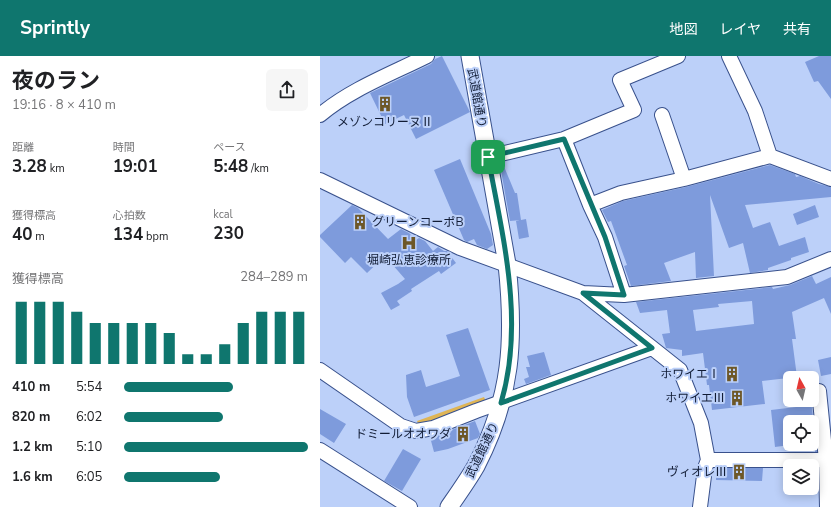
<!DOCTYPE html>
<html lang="ja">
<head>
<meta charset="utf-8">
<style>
	:root { --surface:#fff; --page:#f6f6f6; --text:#202124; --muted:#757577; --accent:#0f766e }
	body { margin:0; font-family:"Nunito Sans","Noto Sans JP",sans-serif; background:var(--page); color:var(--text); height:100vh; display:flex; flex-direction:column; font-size:15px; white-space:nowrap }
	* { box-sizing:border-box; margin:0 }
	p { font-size:13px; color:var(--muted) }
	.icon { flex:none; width:22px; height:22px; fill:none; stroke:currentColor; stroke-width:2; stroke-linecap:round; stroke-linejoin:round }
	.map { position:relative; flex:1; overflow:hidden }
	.sheet { display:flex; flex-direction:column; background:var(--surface); width:320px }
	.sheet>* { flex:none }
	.needle { width:26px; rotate:352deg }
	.buttons { position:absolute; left:463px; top:315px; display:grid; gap:8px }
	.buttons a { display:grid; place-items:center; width:36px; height:36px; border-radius:6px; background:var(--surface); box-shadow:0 2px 10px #0003; font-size:20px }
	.pin { position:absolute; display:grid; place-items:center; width:34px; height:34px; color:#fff; margin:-17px; border-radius:8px; box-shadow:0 2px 6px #0006 }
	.round { display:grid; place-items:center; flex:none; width:42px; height:42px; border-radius:6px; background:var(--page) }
	.headline { display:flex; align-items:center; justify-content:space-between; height:68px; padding:0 12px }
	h1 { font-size:22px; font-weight:700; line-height:30px }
	.figures { display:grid; grid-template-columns:repeat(3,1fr); gap:6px; height:68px; padding:4px 12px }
	.figures div { display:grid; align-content:center }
	.figures b { font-size:17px; font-weight:700 }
	.figures small { font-size:11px; font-weight:400 }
	.figures p { font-size:11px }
	.chart { height:112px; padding:8px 12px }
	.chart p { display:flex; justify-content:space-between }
	.chart svg { width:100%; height:72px; margin-top:4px; stroke:var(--accent); stroke-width:6 }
	ul { padding:0 12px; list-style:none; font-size:13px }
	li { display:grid; grid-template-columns:64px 48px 1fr; align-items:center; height:30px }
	li i { height:10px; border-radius:5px; background:var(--accent) }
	header { display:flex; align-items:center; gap:24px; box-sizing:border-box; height:56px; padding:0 20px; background:var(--accent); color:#fff }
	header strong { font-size:19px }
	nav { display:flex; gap:22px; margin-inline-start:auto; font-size:14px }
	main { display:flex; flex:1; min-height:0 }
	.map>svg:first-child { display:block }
</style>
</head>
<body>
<header>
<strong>Sprintly</strong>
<nav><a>地図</a><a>レイヤ</a><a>共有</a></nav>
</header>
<main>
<section class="sheet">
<div class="headline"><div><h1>夜のラン</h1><p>19:16 · 8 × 410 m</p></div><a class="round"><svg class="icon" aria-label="share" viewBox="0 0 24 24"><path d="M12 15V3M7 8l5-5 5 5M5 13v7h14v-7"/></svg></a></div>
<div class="figures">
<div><p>距離</p><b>3.28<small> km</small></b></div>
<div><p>時間</p><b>19:01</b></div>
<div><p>ペース</p><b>5:48<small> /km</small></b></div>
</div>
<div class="figures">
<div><p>獲得標高</p><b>40<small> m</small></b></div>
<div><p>心拍数</p><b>134<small> bpm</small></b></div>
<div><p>kcal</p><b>230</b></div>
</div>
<div class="chart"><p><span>獲得標高</span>284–289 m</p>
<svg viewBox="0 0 160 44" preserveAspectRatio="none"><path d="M5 44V6M15 44V6M25 44V6M35 44V12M45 44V19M55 44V19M65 44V19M75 44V19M85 44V25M95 44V38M105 44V38M115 44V32M125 44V19M135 44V12M145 44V12M155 44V12"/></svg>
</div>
<ul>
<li><b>410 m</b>5:54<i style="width:59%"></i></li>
<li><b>820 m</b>6:02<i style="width:54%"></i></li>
<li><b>1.2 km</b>5:10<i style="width:100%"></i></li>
<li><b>1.6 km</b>6:05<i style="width:52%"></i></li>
</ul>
</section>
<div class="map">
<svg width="511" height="451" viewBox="0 0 511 451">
	<rect width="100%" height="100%" fill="#bcd0f9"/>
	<!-- green -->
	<path fill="#dfb556" d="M 164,341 L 167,348 L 100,372 L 97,365 Z"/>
	<!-- building -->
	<path fill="#7e9bdc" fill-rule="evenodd" d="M 122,0 L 150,56 L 96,83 L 84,59 L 65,68 L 50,37 L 111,8 L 115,3 Z
		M 499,0 L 511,0 L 511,43 L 498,25 L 494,26 L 485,6 Z
		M 140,103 L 171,178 L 173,189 L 167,193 L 157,189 L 154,183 L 147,186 L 144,184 L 114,114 Z
		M 183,108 L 195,137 L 197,137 L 201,164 L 190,165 L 180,109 Z
		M 450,109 L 475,118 L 476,121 L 480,120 L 499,128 L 511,131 L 511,141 L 425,149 L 433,172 L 450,166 L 459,190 L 485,181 L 489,196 L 471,202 L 471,204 L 448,212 L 448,214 L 430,217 L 423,187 L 409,192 L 390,139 L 394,220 L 376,222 L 375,196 L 344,207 L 351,225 L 311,230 L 304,210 L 307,209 L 291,165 L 288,166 L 282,154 L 303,145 L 366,131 Z
		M 32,149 L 38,152 L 68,183 L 81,173 L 89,177 L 96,184 L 99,182 L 105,185 L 113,195 L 118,191 L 124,195 L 127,195 L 136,207 L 121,218 L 119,215 L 91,233 L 92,235 L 77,245 L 80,249 L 71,254 L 61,237 L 78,228 L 85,223 L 65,200 L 47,217 L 31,201 L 25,207 L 0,181 L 0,179 Z
		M 495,149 L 499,161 L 477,169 L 473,158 Z
		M 206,163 L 209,181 L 199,183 L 196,165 Z
		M 492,220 L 496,228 L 511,221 L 511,258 L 504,242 L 472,256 L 476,283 L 472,283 L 477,321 L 442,325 L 445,348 L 392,354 L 389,329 L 387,329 L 383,297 L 362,300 L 362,294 L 346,292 L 342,278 L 350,277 L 347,254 L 320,257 L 316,246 L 452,231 L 453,233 L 470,229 ZM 432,245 L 434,268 L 376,275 L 373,254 L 399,251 L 398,248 Z
		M 148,272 L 170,334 L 94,361 L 87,341 L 86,319 L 101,314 L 106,331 L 140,320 L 126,279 Z
		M 224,296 L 231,319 L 206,328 L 204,323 L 209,321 L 206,311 L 210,311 L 207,300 Z
		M 511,301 L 511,318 L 501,320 L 498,304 Z
		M 474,344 L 491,344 L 497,396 L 495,396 L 495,394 L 492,395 L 492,366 L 470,366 L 470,389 L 455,391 L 451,354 L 476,351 Z
		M 0,353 L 26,368 L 14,387 L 0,378 Z
		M 155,365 L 160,378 L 158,382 L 128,393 L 114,396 L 110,381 L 126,377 L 126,376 Z
		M 83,393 L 101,403 L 82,435 L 64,425 Z
		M 396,412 L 443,412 L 442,425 L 396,424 Z"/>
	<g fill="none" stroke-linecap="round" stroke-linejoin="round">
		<defs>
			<path id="minor" d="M 409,0 L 435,55 L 450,100 L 511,123
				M 0,59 C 31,33 71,18 107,0
				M 342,59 L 364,123
				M 244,83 L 270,149
				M 168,101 L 244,83 L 314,54 L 300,24 L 358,0
				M 0,124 L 140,192 L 263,237 L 304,239 L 467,221 L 511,203
				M 263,237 L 360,314 L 381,367 L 388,404 L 385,412 L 380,451
				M 304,239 L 285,181 L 270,149 L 301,137 L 364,123 L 450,100
				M 0,314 L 81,370 L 96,375 L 113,372 L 156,355 L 332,292
				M 499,335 L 506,404 L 507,451
				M 0,394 L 90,451
				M 388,404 L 511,404"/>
			<path id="tertiary" d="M 129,451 C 138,438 148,424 156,410 C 192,341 195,284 187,208 L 150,0"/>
		</defs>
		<!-- minor casing -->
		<use href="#minor" stroke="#39518c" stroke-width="16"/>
		<!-- tertiary casing -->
		<use href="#tertiary" stroke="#39518c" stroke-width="19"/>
		<!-- minor -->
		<use href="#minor" stroke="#fff" stroke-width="14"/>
		<!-- tertiary -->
		<use href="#tertiary" stroke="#fff" stroke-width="17"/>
	</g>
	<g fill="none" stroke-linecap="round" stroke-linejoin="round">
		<defs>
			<path id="route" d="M 244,83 L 285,181 L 304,239 L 263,237 L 332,292 L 181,347 C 205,266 183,182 168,101 Z"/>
		</defs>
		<!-- route casing -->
		<use href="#route" stroke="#fff" stroke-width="8"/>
		<!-- route -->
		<use href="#route" stroke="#0f766e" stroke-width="5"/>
	</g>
	<!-- icons -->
	<defs>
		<symbol id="building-bare" viewBox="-9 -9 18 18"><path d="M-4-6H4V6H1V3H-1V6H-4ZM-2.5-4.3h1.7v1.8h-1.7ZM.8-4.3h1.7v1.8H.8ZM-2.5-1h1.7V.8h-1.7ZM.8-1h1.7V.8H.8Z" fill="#6d5727" stroke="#bcd0f9" stroke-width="2.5" paint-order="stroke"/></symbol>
		<symbol id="hospital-bare" viewBox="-9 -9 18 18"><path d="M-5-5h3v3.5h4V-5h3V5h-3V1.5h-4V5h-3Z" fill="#6d5727" stroke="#bcd0f9" stroke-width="2.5" paint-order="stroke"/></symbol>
	</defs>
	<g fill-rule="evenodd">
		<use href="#building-bare" x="54" y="37" width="22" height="22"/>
		<use href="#building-bare" x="29" y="155" width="22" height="22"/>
		<use href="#hospital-bare" x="78" y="176" width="22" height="22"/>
		<use href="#building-bare" x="401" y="307" width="22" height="22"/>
		<use href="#building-bare" x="406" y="331" width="22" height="22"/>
		<use href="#building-bare" x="132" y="367" width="22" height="22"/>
		<use href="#building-bare" x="408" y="405" width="22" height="22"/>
	</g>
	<g text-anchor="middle" stroke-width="4" stroke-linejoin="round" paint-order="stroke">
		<!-- street labels -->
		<g font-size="12" fill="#111c35" stroke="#bcd0f9">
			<text transform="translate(157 42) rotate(80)" y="4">武道館通り</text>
			<text transform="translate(162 394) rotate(-64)" y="4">武道館通り</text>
		</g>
		<!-- poi labels -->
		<g font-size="12" fill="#111c35" stroke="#bcd0f9" text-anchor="end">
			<text x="65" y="70" text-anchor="middle">メゾンコリーヌⅡ</text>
			<text x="52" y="170" text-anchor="start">グリーンコーポB</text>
			<text x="89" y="208" text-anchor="middle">堀崎弘恵診療所</text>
			<text x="400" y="322">ホワイエⅠ</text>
			<text x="405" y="346">ホワイエⅢ</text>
			<text x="131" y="382">ドミールオオワダ</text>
			<text x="407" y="420">ヴィオレⅢ</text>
		</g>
	</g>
</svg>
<div class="buttons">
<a><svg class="needle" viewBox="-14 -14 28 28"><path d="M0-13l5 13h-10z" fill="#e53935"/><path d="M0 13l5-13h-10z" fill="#757577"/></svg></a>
<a><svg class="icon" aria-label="locate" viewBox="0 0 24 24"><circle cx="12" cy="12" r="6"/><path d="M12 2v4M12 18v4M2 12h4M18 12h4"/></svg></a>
<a><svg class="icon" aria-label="layers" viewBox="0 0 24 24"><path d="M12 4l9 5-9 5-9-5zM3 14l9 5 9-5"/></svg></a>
</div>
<div class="pin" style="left:168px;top:101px;background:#1e9e55"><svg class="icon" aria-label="arrive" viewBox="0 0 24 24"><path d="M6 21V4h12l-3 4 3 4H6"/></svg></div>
</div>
</main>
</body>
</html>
